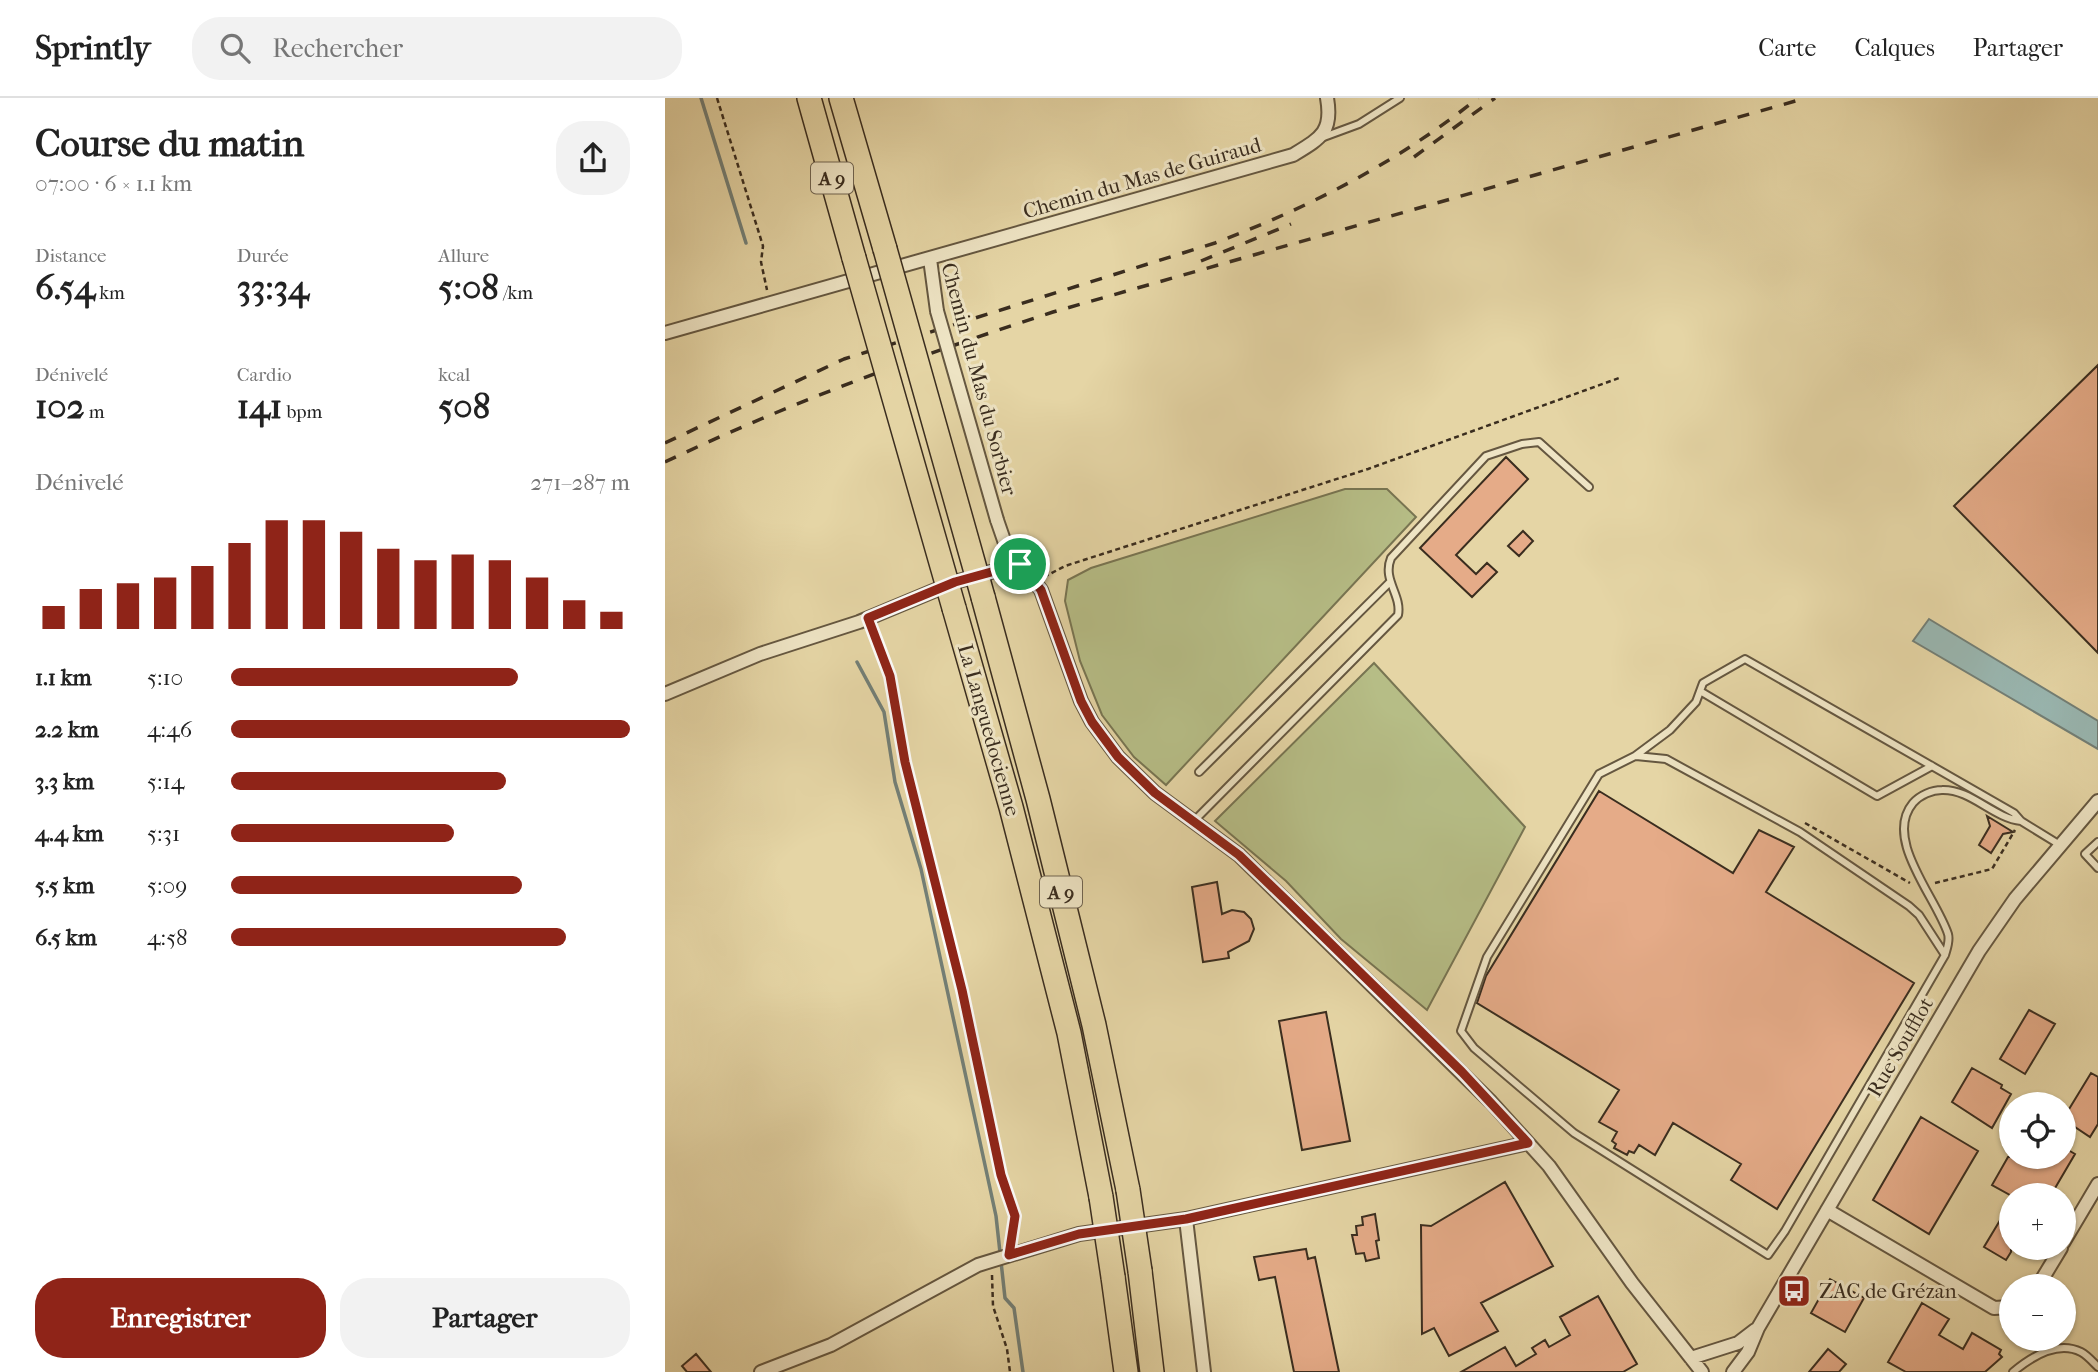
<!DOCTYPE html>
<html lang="fr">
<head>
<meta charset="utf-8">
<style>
	:root { --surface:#fff; --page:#f2f2f2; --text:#222; --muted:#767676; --line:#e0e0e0; --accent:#8f2418 }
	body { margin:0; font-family:"IM FELL French Canon",serif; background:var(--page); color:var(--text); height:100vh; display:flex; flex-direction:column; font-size:26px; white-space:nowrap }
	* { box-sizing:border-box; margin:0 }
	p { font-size:23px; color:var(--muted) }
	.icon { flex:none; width:38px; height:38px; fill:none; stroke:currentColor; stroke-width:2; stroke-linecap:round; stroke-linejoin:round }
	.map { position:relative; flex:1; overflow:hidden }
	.side { display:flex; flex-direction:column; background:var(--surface); width:665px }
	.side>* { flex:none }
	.fabs { position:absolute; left:1334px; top:994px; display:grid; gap:14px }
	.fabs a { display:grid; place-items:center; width:77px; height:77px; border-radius:50%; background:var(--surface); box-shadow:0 2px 5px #0004; font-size:35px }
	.pin { position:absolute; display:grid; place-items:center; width:60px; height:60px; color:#fff; margin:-30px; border:4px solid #fff; border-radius:50%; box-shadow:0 2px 7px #0007 }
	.round { display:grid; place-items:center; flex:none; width:74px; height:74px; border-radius:28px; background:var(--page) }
	.summary { display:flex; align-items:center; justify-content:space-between; height:119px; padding:0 35px }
	h1 { font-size:38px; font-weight:700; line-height:52px }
	.stats { display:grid; grid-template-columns:repeat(3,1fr); gap:10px; height:119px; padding:7px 35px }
	.stats div { display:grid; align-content:center }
	.stats b { font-size:35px; font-weight:700 }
	.stats small { font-size:19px; font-weight:400 }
	.stats p { font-size:19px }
	.chart { height:196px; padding:14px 35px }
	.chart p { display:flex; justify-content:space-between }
	.chart svg { width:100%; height:126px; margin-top:7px; stroke:var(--accent); stroke-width:6 }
	.button { display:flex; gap:14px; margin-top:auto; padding:14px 35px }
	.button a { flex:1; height:80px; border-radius:28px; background:var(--accent); color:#fff; font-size:28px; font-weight:700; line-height:80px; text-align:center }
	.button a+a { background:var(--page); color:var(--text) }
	ul { padding:0 35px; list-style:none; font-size:23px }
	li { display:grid; grid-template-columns:112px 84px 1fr; align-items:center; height:52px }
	li i { height:18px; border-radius:9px; background:var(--accent) }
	header { display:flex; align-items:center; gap:42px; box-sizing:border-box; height:98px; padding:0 35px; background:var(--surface); border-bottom:2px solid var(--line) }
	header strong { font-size:33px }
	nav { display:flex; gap:38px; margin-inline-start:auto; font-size:24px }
	.search { width:490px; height:63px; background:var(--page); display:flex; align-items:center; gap:18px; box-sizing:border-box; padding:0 24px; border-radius:28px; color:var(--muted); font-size:26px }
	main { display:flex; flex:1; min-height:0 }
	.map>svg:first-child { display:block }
</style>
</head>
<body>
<header>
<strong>Sprintly</strong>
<div class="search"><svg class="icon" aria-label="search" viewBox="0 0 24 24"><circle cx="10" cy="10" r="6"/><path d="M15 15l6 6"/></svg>Rechercher</div>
<nav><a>Carte</a><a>Calques</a><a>Partager</a></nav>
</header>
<main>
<section class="side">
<div class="summary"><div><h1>Course du matin</h1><p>07:00 · 6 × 1.1 km</p></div><a class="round"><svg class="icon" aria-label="share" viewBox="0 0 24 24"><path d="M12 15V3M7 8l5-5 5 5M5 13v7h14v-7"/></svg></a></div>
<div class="stats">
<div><p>Distance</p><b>6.54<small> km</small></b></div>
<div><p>Durée</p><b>33:34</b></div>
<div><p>Allure</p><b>5:08<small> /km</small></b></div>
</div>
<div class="stats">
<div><p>Dénivelé</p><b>102<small> m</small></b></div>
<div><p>Cardio</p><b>141<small> bpm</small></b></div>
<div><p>kcal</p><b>508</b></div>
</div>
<div class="chart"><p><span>Dénivelé</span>271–287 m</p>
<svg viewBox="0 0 160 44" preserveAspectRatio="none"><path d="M5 44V36M15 44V30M25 44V28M35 44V26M45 44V22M55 44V14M65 44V6M75 44V6M85 44V10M95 44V16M105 44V20M115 44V18M125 44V20M135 44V26M145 44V34M155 44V38"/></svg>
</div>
<ul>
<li><b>1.1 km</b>5:10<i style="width:72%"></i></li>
<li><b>2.2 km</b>4:46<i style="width:100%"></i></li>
<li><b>3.3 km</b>5:14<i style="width:69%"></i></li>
<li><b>4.4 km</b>5:31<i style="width:56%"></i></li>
<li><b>5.5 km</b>5:09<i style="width:73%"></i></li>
<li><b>6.5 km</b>4:58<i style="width:84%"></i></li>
</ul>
<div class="button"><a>Enregistrer</a><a>Partager</a></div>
</section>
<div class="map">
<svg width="1433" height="1274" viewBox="0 0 1433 1274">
	<rect width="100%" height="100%" fill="#e5d5a5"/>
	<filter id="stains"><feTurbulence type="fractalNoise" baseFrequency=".00286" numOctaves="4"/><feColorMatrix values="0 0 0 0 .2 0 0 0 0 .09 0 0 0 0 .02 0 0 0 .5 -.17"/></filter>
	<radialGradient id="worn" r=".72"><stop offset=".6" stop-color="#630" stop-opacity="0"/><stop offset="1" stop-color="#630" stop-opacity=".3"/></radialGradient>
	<!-- green -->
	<path fill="#b6bd86" stroke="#787552" stroke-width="2" d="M 680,391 L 722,391 L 751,419 L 501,687 L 469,659 L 437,617 L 415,563 L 400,503 L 403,482 L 426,470 Z
		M 709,565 L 860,729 L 762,912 L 676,841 L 621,783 L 550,723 Z"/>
	<!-- water -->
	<path fill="#99b6b0" stroke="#737f76" stroke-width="2" d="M 1264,521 L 1433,623 L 1433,651 L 1248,543 Z"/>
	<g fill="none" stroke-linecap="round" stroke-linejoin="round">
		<!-- stream -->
		<path stroke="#737f76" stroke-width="3.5" d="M 36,0 L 81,145
			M 192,564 L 219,614 L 230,684 L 256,771 L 331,1118 L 340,1200 L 349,1210 L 358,1274"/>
	</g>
	<!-- building -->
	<path fill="#e5ab88" stroke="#3a2d1f" stroke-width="2" d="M 1433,267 L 1433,555 L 1289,408 Z
		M 841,359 L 863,381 L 791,457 L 811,476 L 822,465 L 832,474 L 807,499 L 755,450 Z
		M 858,433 L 868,443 L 854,458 L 843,448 Z
		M 934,693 L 1068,775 L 1094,732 L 1129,749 L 1101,794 L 1249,885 L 1112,1111 L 1066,1082 L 1076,1066 L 1008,1025 L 990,1057 L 974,1047 L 969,1055 L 964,1053 L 962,1057 L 949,1050 L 951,1046 L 947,1043 L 952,1034 L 934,1024 L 954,992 L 812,905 L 821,878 Z
		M 1322,718 L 1348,734 L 1338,736 L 1326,755 L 1314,747 L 1325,728 Z
		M 552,784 L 557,816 L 567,812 L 579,814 L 586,821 L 589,831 L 584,843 L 563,854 L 564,860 L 538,864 L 527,789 Z
		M 1364,912 L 1390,926 L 1360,976 L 1335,961 Z
		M 661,914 L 685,1043 L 637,1052 L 614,923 Z
		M 1307,970 L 1337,987 L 1336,990 L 1346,996 L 1327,1030 L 1287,1004 Z
		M 1426,975 L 1433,979 L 1433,1026 L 1425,1039 L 1398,1021 Z
		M 1256,1019 L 1313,1053 L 1264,1136 L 1208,1102 Z
		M 1398,1049 L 1410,1056 L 1386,1097 L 1345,1097 L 1327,1087 L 1343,1059 L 1398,1059 Z
		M 840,1084 L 888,1168 L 816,1205 L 833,1233 L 784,1258 L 769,1230 L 757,1236 L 756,1127 L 766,1128 Z
		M 1346,1104 L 1346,1154 L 1341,1162 L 1319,1149 Z
		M 710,1116 L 714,1142 L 711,1143 L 714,1160 L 701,1163 L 699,1155 L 691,1156 L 687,1137 L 692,1137 L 691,1128 L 698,1127 L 697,1119 Z
		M 641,1151 L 643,1161 L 650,1159 L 674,1274 L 629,1274 L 610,1179 L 594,1182 L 589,1159 Z
		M 1165,1181 L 1199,1200 L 1180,1234 L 1146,1215 Z
		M 933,1198 L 972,1266 L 958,1274 L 796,1274 L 840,1249 L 851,1268 L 871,1256 L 867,1250 L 880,1242 L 884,1249 L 905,1237 L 895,1219 Z
		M 1257,1205 L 1284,1221 L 1274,1237 L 1298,1251 L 1307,1235 L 1336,1252 L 1334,1256 L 1337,1259 L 1320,1274 L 1241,1274 L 1223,1264 Z
		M 1163,1251 L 1181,1266 L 1174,1274 L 1144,1274 Z
		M 31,1256 L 46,1274 L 22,1274 L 17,1268 Z"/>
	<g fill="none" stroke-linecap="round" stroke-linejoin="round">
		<defs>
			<path id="lane" d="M 656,40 L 694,26 L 735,0
				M 1035,593 L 1212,698 L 1267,668
				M 971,658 L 1001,661 L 1135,734 L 1244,808 L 1254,817 L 1280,857
				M 534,674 L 725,484
				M 529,723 L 733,517 C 737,497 717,482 726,460 L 821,358 L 857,346 L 874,344 L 924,389
				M 1356,723 C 1328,720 1306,691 1277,692 C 1267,692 1255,697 1248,705 C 1218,741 1271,799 1283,836 C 1285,843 1282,850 1280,857 L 1120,1133 L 1103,1157 L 909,1035 L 809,950 L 796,933 L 822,859 L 934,676 L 970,658 L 1005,632 L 1031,604 L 1038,585 L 1080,561 L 1349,715 L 1356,723 L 1395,747
				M 1433,744 L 1420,756 L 1433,770
				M 1348,1274 C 1366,1259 1392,1242 1416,1254 C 1422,1257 1428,1264 1433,1269"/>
			<path id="street" d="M 265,161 L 272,213
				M 0,235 L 628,57 C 656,40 668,34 662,0
				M 332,422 L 342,451 L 376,492 L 416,603 L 427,624 L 453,659 L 490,695 L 574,757 L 826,1004 L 884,1068 L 967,1185 L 1037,1274
				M 0,596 L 95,556 L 194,524 L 290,484 L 355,466
				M 1162,1112 L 1329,1210 L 1346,1209
				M 521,1121 L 539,1274
				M 1398,1145 L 1433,1086
				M 1373,1188 L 1396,1150
				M 1026,1260 L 1073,1245 L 1090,1232
				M 96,1274 L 166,1247 L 313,1167 L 414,1136 L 521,1121 L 863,1045
				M 1068,1274 L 1083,1254 L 1093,1230 L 1314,853 L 1350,801 L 1433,703"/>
			<path id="highway" d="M 144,0 L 189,160
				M 176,0 L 220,151
				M 318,499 L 373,701 L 429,927 L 463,1092
				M 289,510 L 346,709 L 404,935 L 436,1099
				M 475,1173 L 487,1274
				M 448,1179 L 461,1274"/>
		</defs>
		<!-- lane casing -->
		<use href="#lane" stroke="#655740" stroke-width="10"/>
		<!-- street casing -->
		<use href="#street" stroke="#655740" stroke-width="16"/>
		<!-- highway casing -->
		<use href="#highway" stroke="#3a2d1f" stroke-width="26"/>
		<!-- path -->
		<path stroke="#3a2d1f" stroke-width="2.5" stroke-dasharray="5 3.5" stroke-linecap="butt" d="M 52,0 L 98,148 L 96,164 L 102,192
			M 379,479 L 400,468 L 703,371 L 954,280
			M 208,533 L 225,578 L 240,664 L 297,892 L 336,1077 L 350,1118 L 346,1145
			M 1140,725 L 1245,785
			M 1270,785 L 1327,771 L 1350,732
			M 327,1177 L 328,1208 L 342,1251 L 345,1274"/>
		<!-- lane -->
		<use href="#lane" stroke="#eee4c4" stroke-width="6"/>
		<!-- street -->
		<use href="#street" stroke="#eee4c4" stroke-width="12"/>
		<!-- highway -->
		<use href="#highway" stroke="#e5d5a5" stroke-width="23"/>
		<!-- rail -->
		<path stroke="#3a2d1f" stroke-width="3.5" stroke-dasharray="12 12" stroke-linecap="butt" d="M 749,59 L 830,0
			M 536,163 L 626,126
			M 0,345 L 179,261 L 550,145 C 645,109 733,64 813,0
			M 0,364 C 126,304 256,257 388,214 L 1141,0"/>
		<defs>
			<path id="street-bridge" d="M 272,213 L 332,422"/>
			<path id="highway-bridge" d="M 220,151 L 318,499
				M 189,160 L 289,510
				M 463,1092 L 475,1173
				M 436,1099 L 448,1179"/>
		</defs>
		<!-- street-bridge casing -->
		<use href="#street-bridge" stroke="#655740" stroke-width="16" stroke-linecap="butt"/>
		<!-- highway-bridge casing -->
		<use href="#highway-bridge" stroke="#3a2d1f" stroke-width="26" stroke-linecap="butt"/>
		<!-- street-bridge -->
		<use href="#street-bridge" stroke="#eee4c4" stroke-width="12"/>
		<!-- highway-bridge -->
		<use href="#highway-bridge" stroke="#e5d5a5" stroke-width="23"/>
	</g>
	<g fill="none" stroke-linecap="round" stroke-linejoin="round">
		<defs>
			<path id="route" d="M 355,466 L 376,492 L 416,603 L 427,624 L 453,659 L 490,695 L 574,757 L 623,804 L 797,974 L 863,1045 L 521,1121 L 414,1136 L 344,1157 L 350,1118 L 336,1077 L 297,892 L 240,664 L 225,578 L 203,520 L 290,484 Z"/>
		</defs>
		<!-- route casing -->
		<use href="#route" stroke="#fff" stroke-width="14"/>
		<!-- route -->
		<use href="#route" stroke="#8f2418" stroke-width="9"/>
	</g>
	<!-- icons -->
	<defs>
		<symbol id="bus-square" viewBox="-11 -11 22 22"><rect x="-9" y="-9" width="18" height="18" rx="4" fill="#8f2418" stroke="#eee4c4"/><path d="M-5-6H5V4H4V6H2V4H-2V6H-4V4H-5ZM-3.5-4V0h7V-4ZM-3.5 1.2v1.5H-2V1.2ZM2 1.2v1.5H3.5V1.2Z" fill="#fff"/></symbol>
	</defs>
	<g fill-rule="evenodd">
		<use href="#bus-square" x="1110" y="1174" width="38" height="38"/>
	</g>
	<g text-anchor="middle" stroke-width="6" stroke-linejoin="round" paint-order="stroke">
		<!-- shield labels -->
		<g fill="#eee4c4" stroke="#706450" stroke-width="2">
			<rect x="146" y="64.5" width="42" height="31" rx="5"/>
			<rect x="375" y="778.5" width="42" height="31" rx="5"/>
		</g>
		<g font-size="19" font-weight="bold" fill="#3a2d1f">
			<text x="167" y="87">A 9</text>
			<text x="396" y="801">A 9</text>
		</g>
		<!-- street labels -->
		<g font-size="21" fill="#3a2d1f" stroke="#eee4c4">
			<text transform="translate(477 80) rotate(-16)" y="7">Chemin du Mas de Guiraud</text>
			<text transform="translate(314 281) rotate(75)" y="7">Chemin du Mas du Sorbier</text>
			<text transform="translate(324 632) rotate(74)" y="7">La Languedocienne</text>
			<text transform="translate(1235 949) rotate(-60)" y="7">Rue Soufflot</text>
		</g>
		<!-- poi labels -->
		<g font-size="21" fill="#3a2d1f" stroke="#eee4c4" text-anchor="start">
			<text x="1154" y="1200">ZAC de Grézan</text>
		</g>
	</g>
	<rect width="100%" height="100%" filter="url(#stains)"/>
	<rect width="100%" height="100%" fill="url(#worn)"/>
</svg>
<div class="fabs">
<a><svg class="icon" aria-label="locate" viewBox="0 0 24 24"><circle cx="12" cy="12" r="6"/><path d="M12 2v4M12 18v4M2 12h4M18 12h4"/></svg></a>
<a>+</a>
<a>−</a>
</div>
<div class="pin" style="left:355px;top:466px;background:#1e9e55"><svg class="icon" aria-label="arrive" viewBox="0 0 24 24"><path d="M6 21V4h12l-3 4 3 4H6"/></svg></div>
</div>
</main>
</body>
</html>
